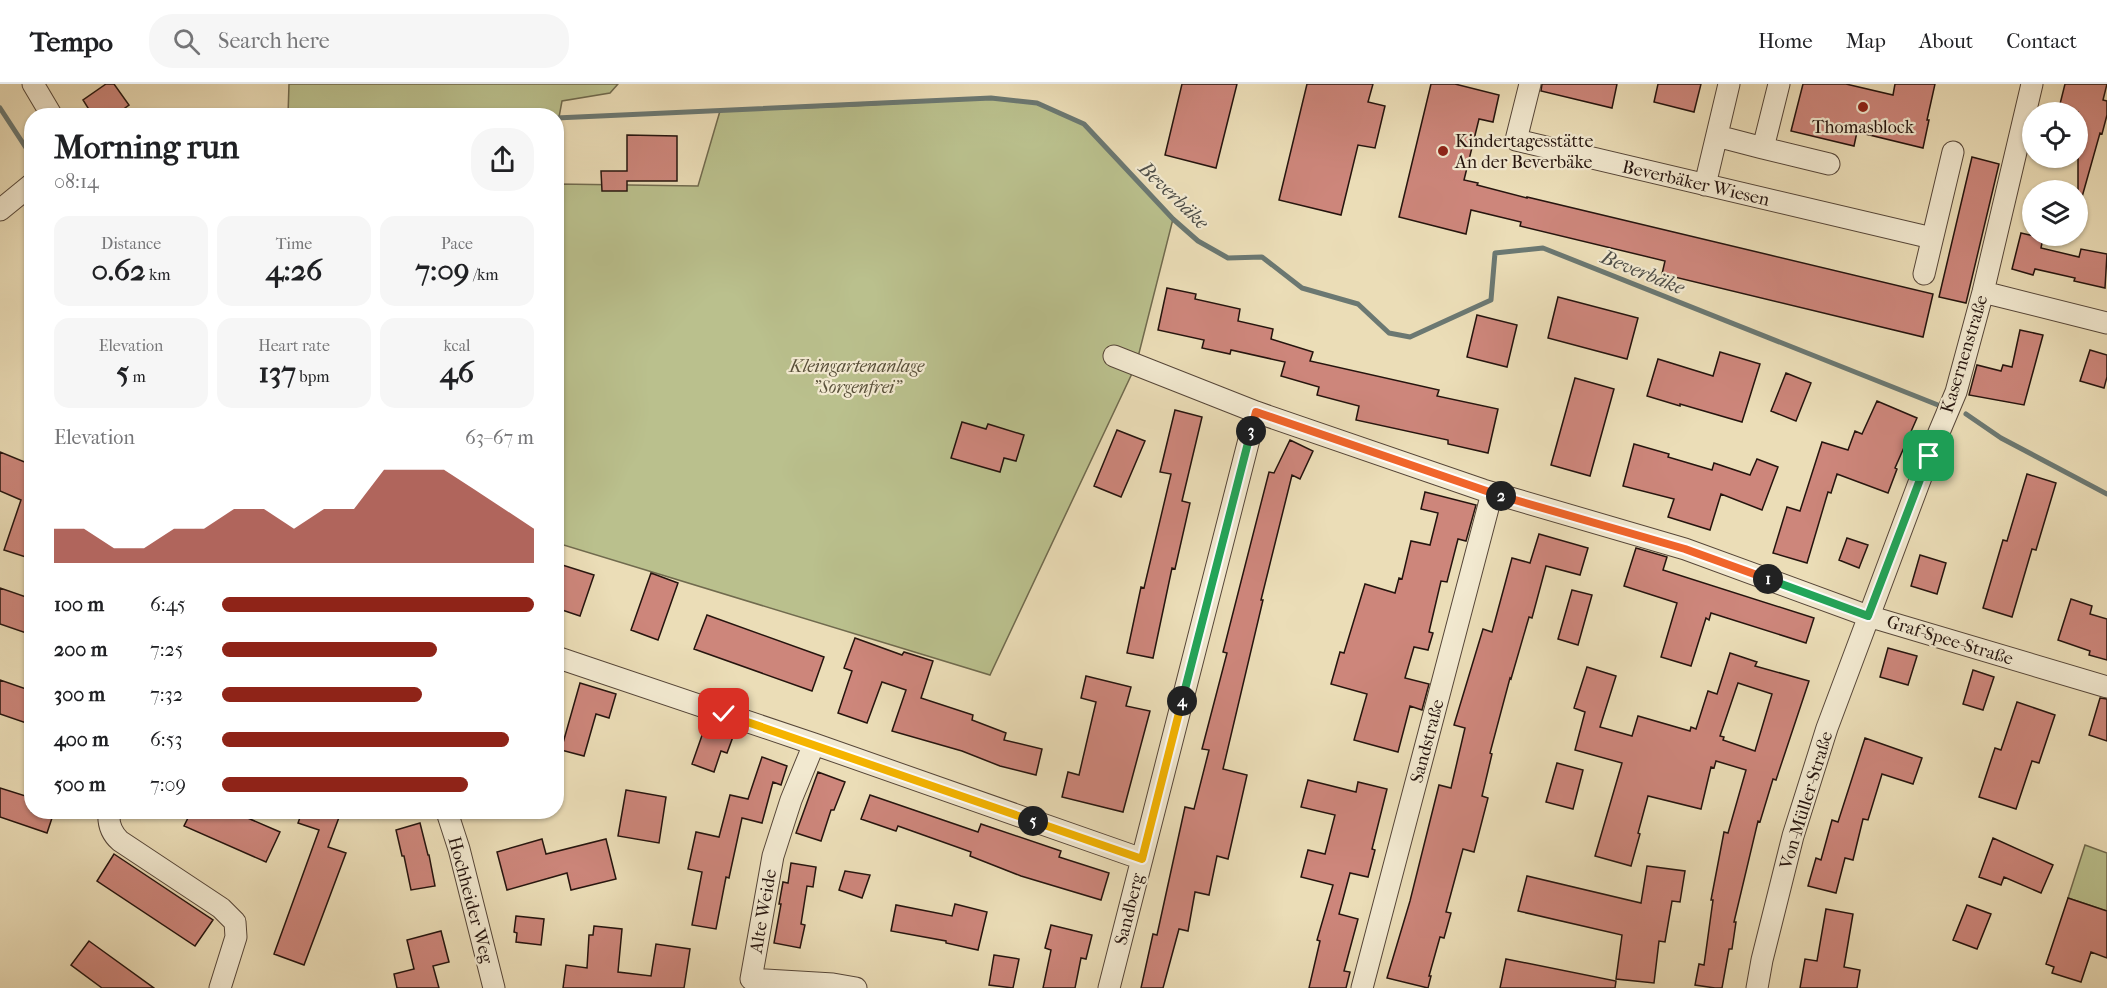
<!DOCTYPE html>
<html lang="en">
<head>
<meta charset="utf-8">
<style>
	:root { --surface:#fff; --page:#f6f6f6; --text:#202124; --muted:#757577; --line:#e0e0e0; --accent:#8f2418 }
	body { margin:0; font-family:"IM FELL French Canon",serif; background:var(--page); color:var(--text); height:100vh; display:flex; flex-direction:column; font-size:22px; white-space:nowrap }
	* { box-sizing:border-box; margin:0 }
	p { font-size:20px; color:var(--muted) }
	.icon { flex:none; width:33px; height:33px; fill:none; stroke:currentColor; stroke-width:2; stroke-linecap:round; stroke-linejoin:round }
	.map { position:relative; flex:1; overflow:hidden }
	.side { position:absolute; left:24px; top:24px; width:540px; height:711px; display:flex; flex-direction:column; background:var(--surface); border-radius:24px; box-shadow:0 2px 4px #0004 }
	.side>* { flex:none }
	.tools { position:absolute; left:2022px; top:18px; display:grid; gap:12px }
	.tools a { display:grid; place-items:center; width:66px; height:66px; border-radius:50%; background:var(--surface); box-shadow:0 2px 4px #0004; font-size:30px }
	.pin { position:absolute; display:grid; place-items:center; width:51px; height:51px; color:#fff; margin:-26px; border-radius:12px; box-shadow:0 3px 9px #0006 }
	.km { position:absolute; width:30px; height:30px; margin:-15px; border-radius:50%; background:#222; color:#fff; font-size:16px; line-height:30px; text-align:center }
	.round { display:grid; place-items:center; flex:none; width:63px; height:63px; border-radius:24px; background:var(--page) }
	.headline { display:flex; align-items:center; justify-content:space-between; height:102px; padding:0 30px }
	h1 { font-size:33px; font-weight:800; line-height:45px }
	.figures { display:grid; grid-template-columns:repeat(3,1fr); gap:9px; height:102px; padding:6px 30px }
	.figures div { display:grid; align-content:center; border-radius:15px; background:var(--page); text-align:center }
	.figures b { font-size:30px; font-weight:800 }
	.figures small { font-size:16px; font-weight:400 }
	.figures p { font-size:16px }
	.chart { height:168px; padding:12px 30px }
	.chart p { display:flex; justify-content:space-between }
	.chart svg { width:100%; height:108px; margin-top:6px; fill:var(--accent); opacity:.7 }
	ul { padding:0 30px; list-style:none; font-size:20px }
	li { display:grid; grid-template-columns:96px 72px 1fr; align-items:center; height:45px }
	li i { height:15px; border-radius:8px; background:var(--accent) }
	header { display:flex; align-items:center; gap:36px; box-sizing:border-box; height:84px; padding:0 30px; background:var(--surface); border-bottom:2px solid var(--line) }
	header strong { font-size:28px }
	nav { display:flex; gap:33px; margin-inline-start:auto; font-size:21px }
	.search { width:420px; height:54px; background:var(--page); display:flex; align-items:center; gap:15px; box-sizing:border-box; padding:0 21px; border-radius:24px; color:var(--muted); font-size:22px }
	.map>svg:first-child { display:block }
</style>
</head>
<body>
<header>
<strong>Tempo</strong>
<div class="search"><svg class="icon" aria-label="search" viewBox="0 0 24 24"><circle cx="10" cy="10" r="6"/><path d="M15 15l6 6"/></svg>Search here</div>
<nav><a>Home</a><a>Map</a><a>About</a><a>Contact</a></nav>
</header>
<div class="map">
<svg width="2107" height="904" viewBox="0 0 2107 904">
	<rect width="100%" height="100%" fill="#ebddb7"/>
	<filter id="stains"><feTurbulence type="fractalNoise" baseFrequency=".00333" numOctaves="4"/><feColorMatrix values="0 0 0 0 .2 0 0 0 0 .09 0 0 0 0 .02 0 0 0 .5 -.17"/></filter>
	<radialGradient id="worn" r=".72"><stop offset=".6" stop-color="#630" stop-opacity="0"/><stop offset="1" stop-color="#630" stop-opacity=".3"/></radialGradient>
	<!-- green -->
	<path fill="#bac08d" stroke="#706a4e" stroke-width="1.5" d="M 289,0 L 618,0 L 610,9 L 562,17 L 557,44 L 556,32 L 288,31 Z
		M 991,14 L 1032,18 L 1084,40 L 1173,135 L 1136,281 L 990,591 L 557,459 L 558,100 L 698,102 L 720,27 L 852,22 Z
		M 2085,761 L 2107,769 L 2107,827 L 2068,814 Z"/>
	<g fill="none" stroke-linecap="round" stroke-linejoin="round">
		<!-- stream -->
		<path stroke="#6b7872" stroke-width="5" d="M 0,24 L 32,73
			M 556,34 L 991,14 L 1037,19 L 1084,40 L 1173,135 L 1198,157 L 1228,174 L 1262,173 L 1302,204 L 1358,220 L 1389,249 L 1410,253 L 1491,216 L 1495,169 L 1543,164 L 1938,321
			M 1966,330 L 2001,354 L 2107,410"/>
	</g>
	<!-- building -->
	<path fill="#cd867b" stroke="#25140e" stroke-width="1.5" fill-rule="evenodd" d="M 106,0 L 114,0 L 129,21 L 114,32 L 93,32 L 83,16 Z
		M 1182,0 L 1237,0 L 1216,84 L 1165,71 Z
		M 1307,0 L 1373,0 L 1368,18 L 1385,22 L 1375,64 L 1358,61 L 1341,131 L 1279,116 Z
		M 1431,0 L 1455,0 L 1499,11 L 1493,38 L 1479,35 L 1464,96 L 1478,99 L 1477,101 L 1527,114 L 1527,113 L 1933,210 L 1923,253 L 1662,190 L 1665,177 L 1520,142 L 1521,138 L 1471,126 L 1466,150 L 1399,133 Z
		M 1542,0 L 1617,0 L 1612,24 L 1541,7 Z
		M 1658,0 L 1701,0 L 1694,28 L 1654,18 Z
		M 1803,0 L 1846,0 L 1893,11 L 1895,0 L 1935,0 L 1927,36 L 1929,36 L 1923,64 L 1857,48 L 1854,62 L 1791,47 Z
		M 2065,0 L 2107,0 L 2103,16 L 2107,17 L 2107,31 L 2102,50 L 2100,49 L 2082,113 L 2078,112 L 2078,28 L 2058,28 Z
		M 627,51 L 677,52 L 677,97 L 627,97 L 627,107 L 602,107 L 601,87 L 627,87 Z
		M 1972,73 L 1999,80 L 1966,219 L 1939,213 Z
		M 2021,149 L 2043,154 L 2041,164 L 2079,173 L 2081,165 L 2107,170 L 2105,204 L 2074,197 L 2075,194 L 2035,185 L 2033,191 L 2012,185 Z
		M 1167,204 L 1196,210 L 1195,215 L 1240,225 L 1238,237 L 1273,245 L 1271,255 L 1313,268 L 1310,277 L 1439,306 L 1437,312 L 1498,325 L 1488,369 L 1448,360 L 1448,356 L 1356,336 L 1359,322 L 1317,311 L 1319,303 L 1281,292 L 1285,278 L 1231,266 L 1230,270 L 1202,264 L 1204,256 L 1158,246 Z
		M 1558,213 L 1638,234 L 1627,275 L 1548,254 Z
		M 1477,231 L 1517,241 L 1507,283 L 1467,273 Z
		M 2020,246 L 2043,251 L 2024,321 L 1969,311 L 1977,281 L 2001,287 L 2003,281 L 2012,283 Z
		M 2090,266 L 2107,271 L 2107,293 L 2104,304 L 2080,297 Z
		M 1720,268 L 1760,280 L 1742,338 L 1680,320 L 1680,322 L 1647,312 L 1658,275 L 1713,292 Z
		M 1786,289 L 1811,299 L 1796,337 L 1771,327 Z
		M 1575,294 L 1614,305 L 1590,392 L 1551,381 Z
		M 1877,317 L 1917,334 L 1895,384 L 1897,385 L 1888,409 L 1837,390 L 1831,409 L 1828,408 L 1807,479 L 1773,469 L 1787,423 L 1800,427 L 1822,358 L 1848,366 L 1855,347 L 1862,350 Z
		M 1175,326 L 1202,333 L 1182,417 L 1190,419 L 1175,485 L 1172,484 L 1153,574 L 1127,569 L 1141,503 L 1144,504 L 1171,390 L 1160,388 Z
		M 962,338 L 986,345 L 988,340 L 1024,351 L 1016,377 L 1004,374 L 1000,388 L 951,374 Z
		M 1117,346 L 1145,357 L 1121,413 L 1094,402 Z
		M 1290,356 L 1313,367 L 1300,395 L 1292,391 L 1261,516 L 1263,516 L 1223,685 L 1247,691 L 1228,775 L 1217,772 L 1209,811 L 1195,808 L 1188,847 L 1179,845 L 1163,904 L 1141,904 L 1153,850 L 1157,851 L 1185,723 L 1194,725 L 1209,666 L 1202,665 L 1227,569 L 1223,568 L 1269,388 L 1274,389 Z
		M 1634,360 L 1669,370 L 1668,373 L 1712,386 L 1714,379 L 1750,391 L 1757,375 L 1778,383 L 1762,426 L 1721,410 L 1710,446 L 1668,433 L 1674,415 L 1623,402 Z
		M 0,368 L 32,381 L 32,475 L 4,466 L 21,416 L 0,407 Z
		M 2027,390 L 2056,399 L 2036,466 L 2032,465 L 2012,533 L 1983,524 L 2003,456 L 2007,457 Z
		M 1425,408 L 1476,421 L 1466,457 L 1458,455 L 1447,498 L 1441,497 L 1429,548 L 1433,549 L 1428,566 L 1414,563 L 1405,594 L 1429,600 L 1422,626 L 1410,622 L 1398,668 L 1354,656 L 1367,610 L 1331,600 L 1340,568 L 1344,569 L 1365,500 L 1395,509 L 1399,494 L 1402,495 L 1411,457 L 1430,461 L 1438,429 L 1421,425 Z
		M 1539,450 L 1588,464 L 1580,491 L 1546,482 L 1532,534 L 1529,533 L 1511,595 L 1510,594 L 1490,669 L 1492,670 L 1482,712 L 1488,714 L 1474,768 L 1463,765 L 1446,828 L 1451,829 L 1444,854 L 1440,853 L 1429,892 L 1431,892 L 1428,904 L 1387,894 L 1410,817 L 1439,701 L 1451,704 L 1465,644 L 1454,641 L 1483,545 L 1492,548 L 1512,474 L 1530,479 Z
		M 1847,454 L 1868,461 L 1859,484 L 1839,476 Z
		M 1636,464 L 1667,473 L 1663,486 L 1814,534 L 1806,559 L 1711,529 L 1709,536 L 1706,534 L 1691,582 L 1661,573 L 1677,519 L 1624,502 Z
		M 1920,471 L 1946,479 L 1937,510 L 1911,502 Z
		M 556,479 L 594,491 L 580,532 L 556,524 Z
		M 651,489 L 678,499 L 658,556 L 631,546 Z
		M 0,504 L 32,515 L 32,551 L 0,540 Z
		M 1572,506 L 1592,511 L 1578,561 L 1558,555 Z
		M 2071,515 L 2092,522 L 2090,530 L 2107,535 L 2107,576 L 2089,571 L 2090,567 L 2058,556 Z
		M 707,531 L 824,573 L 812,607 L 694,565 Z
		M 855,554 L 902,571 L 904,568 L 933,577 L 921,614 L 973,631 L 972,636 L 1006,649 L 1004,656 L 1042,665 L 1036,691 L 1000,682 L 962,667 L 892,647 L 906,606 L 882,598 L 867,639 L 838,629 L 852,587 L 844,584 Z
		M 1888,564 L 1917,572 L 1908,601 L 1880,593 Z
		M 1730,569 L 1757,578 L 1755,582 L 1809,597 L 1776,696 L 1773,695 L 1760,738 L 1758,737 L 1734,838 L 1736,838 L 1732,865 L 1729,865 L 1722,904 L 1715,904 L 1695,901 L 1699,880 L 1704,881 L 1713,816 L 1711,816 L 1724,748 L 1728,749 L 1746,686 L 1716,677 L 1714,684 L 1711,683 L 1701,725 L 1648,712 L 1638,749 L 1640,750 L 1631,782 L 1595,772 L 1622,679 L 1575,666 L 1585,628 L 1574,624 L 1587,583 L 1616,592 L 1600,643 L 1632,652 L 1638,632 L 1690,647 L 1691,643 L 1696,645 L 1708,607 L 1717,610 ZM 1738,599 L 1772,610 L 1755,667 L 1723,656 L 1724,653 L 1720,652 Z
		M 1973,586 L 1994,593 L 1983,626 L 1963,620 Z
		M 1086,592 L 1131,603 L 1126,622 L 1150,627 L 1123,728 L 1062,713 L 1068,688 L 1079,691 L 1096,618 L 1081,614 Z
		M 0,596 L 32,607 L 32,641 L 0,630 Z
		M 580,599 L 616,610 L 609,634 L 596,630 L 584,672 L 561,666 Z
		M 2100,614 L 2107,615 L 2107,657 L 2089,651 Z
		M 2017,618 L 2055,631 L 2039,679 L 2032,677 L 2016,725 L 1979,713 L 1995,664 L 2001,666 Z
		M 706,640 L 734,650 L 727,669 L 721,667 L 714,688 L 692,680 Z
		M 1865,654 L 1922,674 L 1913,700 L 1882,690 L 1868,736 L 1863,735 L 1853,776 L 1845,774 L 1836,809 L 1808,802 L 1816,774 L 1821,776 L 1832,736 L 1838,738 Z
		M 762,673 L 787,682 L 781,701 L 773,698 L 762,739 L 742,734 L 729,794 L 726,793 L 716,845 L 692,841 L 702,788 L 688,785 L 696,748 L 719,753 L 730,711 L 748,715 Z
		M 1557,679 L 1583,686 L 1573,725 L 1546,718 Z
		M 818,688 L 845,698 L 834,726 L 831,726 L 821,757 L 796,749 Z
		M 1308,696 L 1356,708 L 1358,698 L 1387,705 L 1372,765 L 1375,766 L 1368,793 L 1350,789 L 1339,830 L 1358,835 L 1344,887 L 1350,888 L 1346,904 L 1309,904 L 1320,857 L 1317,856 L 1333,801 L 1301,793 L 1308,766 L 1325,770 L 1335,731 L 1301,723 Z
		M 0,704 L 32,714 L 32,728 L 54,728 L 47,749 L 0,733 Z
		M 626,706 L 666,713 L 659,759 L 618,752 Z
		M 870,711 L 978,748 L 981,740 L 1061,767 L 1059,773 L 1109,789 L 1101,816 L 1021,792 L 970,772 L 971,768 L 898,742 L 896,747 L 861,735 Z
		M 191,728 L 234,728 L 280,748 L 266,778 L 184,742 Z
		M 302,728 L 341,728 L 328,763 L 346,769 L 304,881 L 274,870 L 319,746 L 298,739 Z
		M 420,739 L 428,771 L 429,771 L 435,802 L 411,806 L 404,772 L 402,772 L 396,746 Z
		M 1993,754 L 2053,781 L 2041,809 L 2004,793 L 2001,801 L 1979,793 Z
		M 542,755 L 546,770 L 606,755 L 616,795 L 571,806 L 567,789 L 507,806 L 497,768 Z
		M 114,770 L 213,836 L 195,862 L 97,797 Z
		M 791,779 L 816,783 L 813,803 L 807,802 L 801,840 L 805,841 L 800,864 L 774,859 L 781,820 L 779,820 L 783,798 L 788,799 Z
		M 1647,782 L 1685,787 L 1680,818 L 1672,817 L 1665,858 L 1659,857 L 1654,899 L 1616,895 L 1622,851 L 1518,827 L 1527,792 L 1641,819 Z
		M 845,787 L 870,791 L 862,814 L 839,806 Z
		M 2068,814 L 2107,827 L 2107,874 L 2091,868 L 2081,898 L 2052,889 L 2054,883 L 2046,880 Z
		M 955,820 L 987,828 L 978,866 L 946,859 L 946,857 L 891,847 L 896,821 L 952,832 Z
		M 1967,821 L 1991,830 L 1977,865 L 1953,856 Z
		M 1826,825 L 1853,830 L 1844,883 L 1860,886 L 1857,904 L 1800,904 L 1805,875 L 1817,877 Z
		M 516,832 L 544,835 L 541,861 L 516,858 L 517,849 L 514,848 Z
		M 1051,841 L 1092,851 L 1086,875 L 1081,874 L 1075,904 L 1043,904 L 1051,866 L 1045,864 Z
		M 594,842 L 622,845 L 618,888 L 651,892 L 656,860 L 690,865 L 684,904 L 563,904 L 566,881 L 587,884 L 589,851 L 593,851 Z
		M 441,847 L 449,878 L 433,882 L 439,904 L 397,904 L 394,890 L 414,885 L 407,856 Z
		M 89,857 L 154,904 L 102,904 L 71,881 Z
		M 994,871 L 1019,875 L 1013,904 L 989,901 Z
		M 1506,875 L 1616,897 L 1615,904 L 1500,904 Z"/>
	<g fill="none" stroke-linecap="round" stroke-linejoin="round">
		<defs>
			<path id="minor" d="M 33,0 L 52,32
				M 1530,0 L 1516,56 L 1932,154
				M 1717,52 L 1763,64 L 1779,0
				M 1763,64 L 1829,80
				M 1705,101 L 1729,0
				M 0,126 L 32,100
				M 1924,190 L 1953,68
				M 1983,208 L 2107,239
				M 1114,272 L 1256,328 L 1483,406 L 1685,465 L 1868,532 L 2107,603
				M 556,573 L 814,660 L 1142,775
				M 814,660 L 791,716 L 773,772 L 751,895 L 833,900 L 856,904
				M 109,728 C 108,739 111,749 120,757 L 221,824 L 235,838 L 236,853 L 220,904
				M 447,728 L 459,765 L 494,904
				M 1109,904 L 1256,328
				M 1362,904 L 1492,409
				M 1757,904 L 1762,876 L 1793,752 L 1827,644 L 1929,372 L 1956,308 L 1983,208 L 2032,0"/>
		</defs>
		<!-- minor casing -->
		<use href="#minor" stroke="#564638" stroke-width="23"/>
		<!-- minor -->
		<use href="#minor" stroke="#f2e9d0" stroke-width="21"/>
	</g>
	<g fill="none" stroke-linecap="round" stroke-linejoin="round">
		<defs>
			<path id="split-1" d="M 1768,495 L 1868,532 L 1929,372"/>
			<path id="split-2" d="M 1501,412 L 1685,465 L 1768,495"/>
			<path id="split-3" d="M 1251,347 L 1256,328 L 1501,412"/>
			<path id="split-4" d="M 1182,617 L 1251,347"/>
			<path id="split-5" d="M 1033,737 L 1142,775 L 1182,617"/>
			<path id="split-6" d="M 724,630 L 1033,737"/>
		</defs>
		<!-- split-1 casing -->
		<use href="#split-1" stroke="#fff" stroke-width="12"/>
		<!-- split-2 casing -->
		<use href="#split-2" stroke="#fff" stroke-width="12"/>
		<!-- split-3 casing -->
		<use href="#split-3" stroke="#fff" stroke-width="12"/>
		<!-- split-4 casing -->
		<use href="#split-4" stroke="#fff" stroke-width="12"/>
		<!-- split-5 casing -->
		<use href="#split-5" stroke="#fff" stroke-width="12"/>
		<!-- split-6 casing -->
		<use href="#split-6" stroke="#fff" stroke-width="12"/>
		<!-- split-1 -->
		<use href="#split-1" stroke="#22a559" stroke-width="8"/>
		<!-- split-2 -->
		<use href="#split-2" stroke="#f0652b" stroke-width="8"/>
		<!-- split-3 -->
		<use href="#split-3" stroke="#f0652b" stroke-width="8"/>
		<!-- split-4 -->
		<use href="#split-4" stroke="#22a559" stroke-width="8"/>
		<!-- split-5 -->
		<use href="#split-5" stroke="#f5b400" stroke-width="8"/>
		<!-- split-6 -->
		<use href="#split-6" stroke="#f5b400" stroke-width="8"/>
	</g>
	<!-- markers -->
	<g fill="#8f2418" stroke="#f2e9d0" stroke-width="2">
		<circle cx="1863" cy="23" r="6"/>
		<circle cx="1443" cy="67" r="6"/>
	</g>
	<g text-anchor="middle" stroke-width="4.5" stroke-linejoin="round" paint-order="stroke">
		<!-- poi labels -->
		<g font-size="18" fill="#25140e" stroke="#f2e9d0">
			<text x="1863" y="49">Thomasblock</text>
			<text x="1455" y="63" text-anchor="start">Kindertagesstätte<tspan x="1455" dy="21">An der Beverbäke</tspan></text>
		</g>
		<!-- street labels -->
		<g font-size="18" fill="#25140e" stroke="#f2e9d0">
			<text transform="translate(1696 99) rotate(13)" y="6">Beverbäker Wiesen</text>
			<text transform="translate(1964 270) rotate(-73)" y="6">Kasernenstraße</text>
			<text transform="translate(1950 556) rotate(17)" y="6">Graf-Spee-Straße</text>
			<text transform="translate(1427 657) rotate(-75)" y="6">Sandstraße</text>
			<text transform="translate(1806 716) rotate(-73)" y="6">Von-Müller-Straße</text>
			<text transform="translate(471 816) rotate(75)" y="6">Hochheider Weg</text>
			<text transform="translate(1129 825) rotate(-76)" y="6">Sandberg</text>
			<text transform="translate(763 827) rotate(-80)" y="6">Alte Weide</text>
		</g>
		<!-- park labels -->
		<g font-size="18" font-style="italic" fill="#59503a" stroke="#f2e9d0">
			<text x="857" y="288">Kleingartenanlage<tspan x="857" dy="21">"Sorgenfrei"</tspan></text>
		</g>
		<!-- water labels -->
		<g font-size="20" font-style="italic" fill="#4e4e48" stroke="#f2e9d0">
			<text transform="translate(1174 111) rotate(44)" y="7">Beverbäke</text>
			<text transform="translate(1643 188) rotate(22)" y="7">Beverbäke</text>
		</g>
	</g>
	<rect width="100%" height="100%" filter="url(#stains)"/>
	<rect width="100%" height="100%" fill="url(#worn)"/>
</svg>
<div class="tools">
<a><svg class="icon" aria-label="locate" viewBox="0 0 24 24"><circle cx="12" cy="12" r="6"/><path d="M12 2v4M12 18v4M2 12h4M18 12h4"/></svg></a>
<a><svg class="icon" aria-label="layers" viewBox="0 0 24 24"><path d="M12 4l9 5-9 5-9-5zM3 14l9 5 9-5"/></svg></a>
</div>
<div class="pin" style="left:1929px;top:372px;background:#1e9e55"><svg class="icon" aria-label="arrive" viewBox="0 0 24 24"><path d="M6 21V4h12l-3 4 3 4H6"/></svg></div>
<div class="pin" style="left:724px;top:630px;background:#d93025"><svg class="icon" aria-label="check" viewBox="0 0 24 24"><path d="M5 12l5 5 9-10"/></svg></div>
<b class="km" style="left:1768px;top:495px">1</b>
<b class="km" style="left:1501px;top:412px">2</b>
<b class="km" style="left:1251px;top:347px">3</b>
<b class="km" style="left:1182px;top:617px">4</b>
<b class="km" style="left:1033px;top:737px">5</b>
<section class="side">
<div class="headline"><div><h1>Morning run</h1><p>08:14</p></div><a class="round"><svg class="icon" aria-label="share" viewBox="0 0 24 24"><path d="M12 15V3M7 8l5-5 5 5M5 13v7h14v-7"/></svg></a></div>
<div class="figures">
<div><p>Distance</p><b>0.62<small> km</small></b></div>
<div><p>Time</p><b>4:26</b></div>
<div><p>Pace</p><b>7:09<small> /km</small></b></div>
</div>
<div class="figures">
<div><p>Elevation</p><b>5<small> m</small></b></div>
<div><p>Heart rate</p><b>137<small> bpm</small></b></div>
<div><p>kcal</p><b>46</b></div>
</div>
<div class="chart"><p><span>Elevation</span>63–67 m</p>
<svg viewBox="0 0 160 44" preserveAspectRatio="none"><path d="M0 44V30L10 30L20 38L30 38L40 30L50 30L60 22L70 22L80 30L90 22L100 22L110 6L120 6L130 6L140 14L150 22L160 30V44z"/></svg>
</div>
<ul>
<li><b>100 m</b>6:45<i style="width:100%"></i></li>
<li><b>200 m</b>7:25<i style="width:69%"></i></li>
<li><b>300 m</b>7:32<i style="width:64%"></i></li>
<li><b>400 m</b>6:53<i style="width:92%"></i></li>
<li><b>500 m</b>7:09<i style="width:79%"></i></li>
</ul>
</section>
</div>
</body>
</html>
